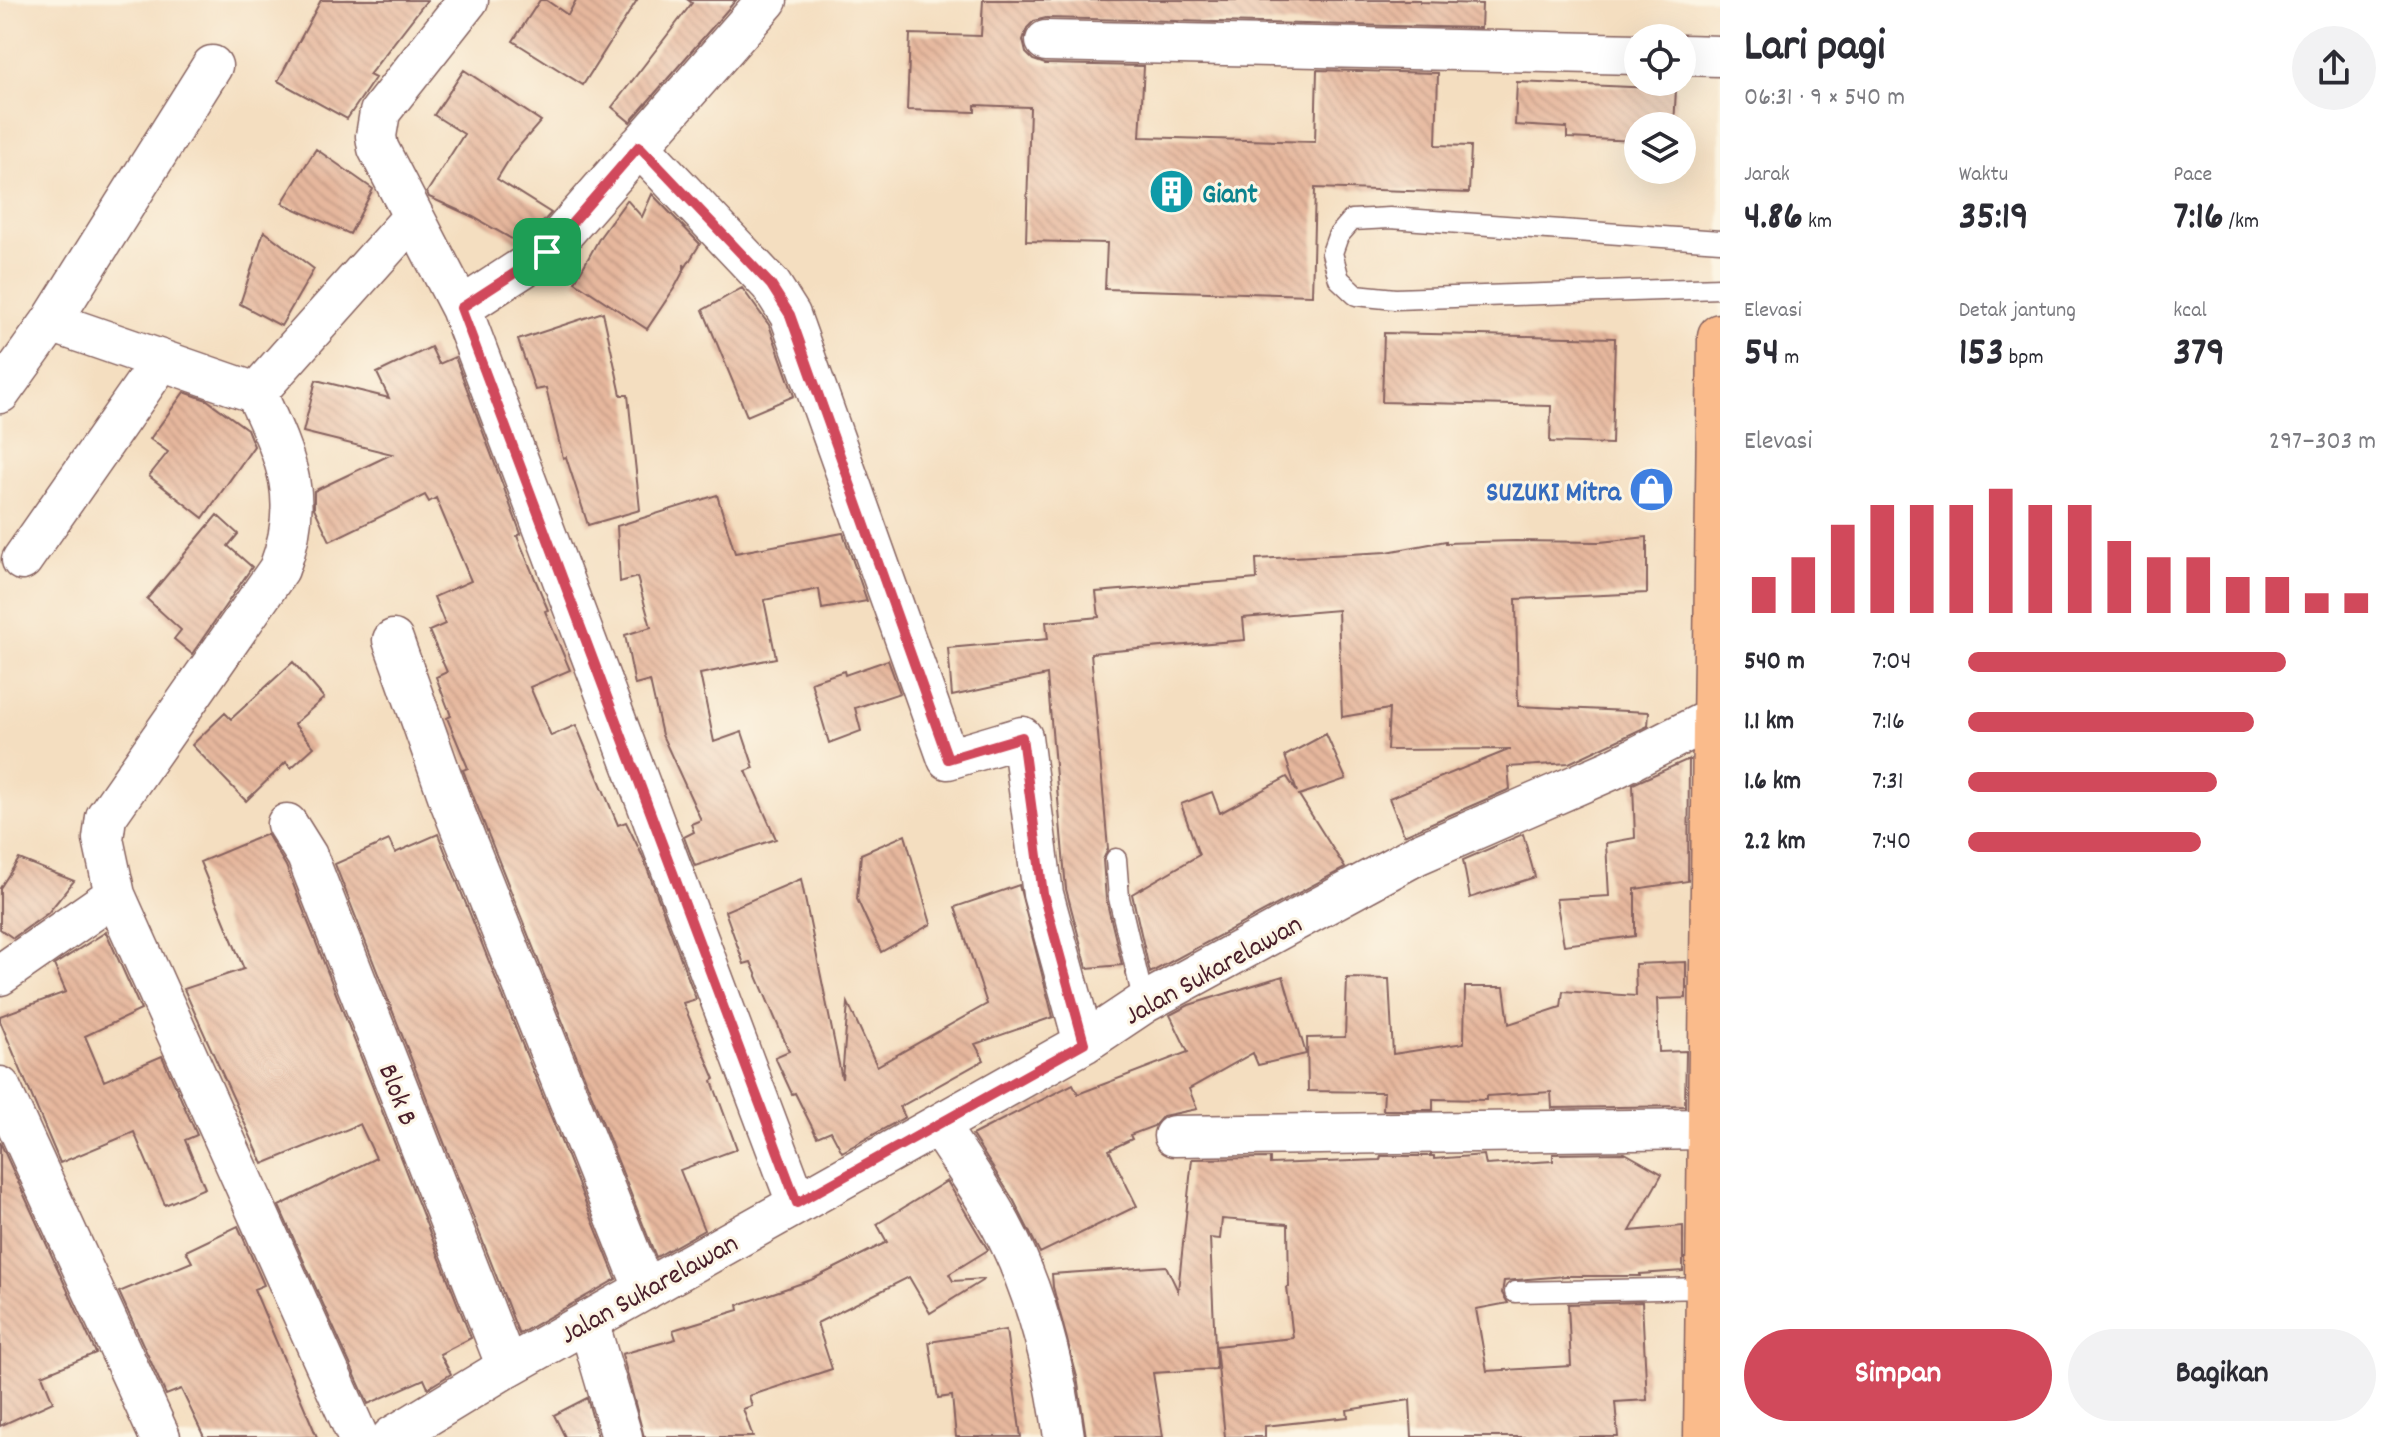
<!DOCTYPE html>
<html lang="id">
<head>
<meta charset="utf-8">
<style>
	:root { --surface:#fff; --page:#f2f2f3; --text:#2b2b33; --muted:#7c7c81; --accent:#d1495b }
	body { margin:0; font-family:Dekko,sans-serif; background:var(--page); color:var(--text); height:100vh; display:flex; flex-direction:column; font-size:30px; white-space:nowrap }
	* { box-sizing:border-box; margin:0 }
	p { font-size:26px; color:var(--muted) }
	.icon { flex:none; width:44px; height:44px; fill:none; stroke:currentColor; stroke-width:2; stroke-linecap:round; stroke-linejoin:round }
	.map { position:relative; flex:1; overflow:hidden }
	.side { display:flex; flex-direction:column; background:var(--surface); width:680px }
	.side>* { flex:none }
	.buttons { position:absolute; left:1624px; top:24px; display:grid; gap:16px }
	.buttons a { display:grid; place-items:center; width:72px; height:72px; border-radius:50%; background:var(--surface); box-shadow:0 8px 32px #0002; font-size:40px }
	.pin { position:absolute; display:grid; place-items:center; width:68px; height:68px; color:#fff; margin:-34px; border-radius:16px; box-shadow:0 4px 12px #0006 }
	.round { display:grid; place-items:center; flex:none; width:84px; height:84px; border-radius:42px; background:var(--page) }
	.headline { display:flex; align-items:center; justify-content:space-between; height:136px; padding:0 24px }
	h1 { font-size:44px; font-weight:800; line-height:60px }
	.stats { display:grid; grid-template-columns:repeat(3,1fr); gap:12px; height:136px; padding:8px 24px }
	.stats div { display:grid; align-content:center }
	.stats b { font-size:40px; font-weight:800 }
	.stats small { font-size:22px; font-weight:400 }
	.stats p { font-size:22px }
	.chart { height:224px; padding:16px 24px }
	.chart p { display:flex; justify-content:space-between }
	.chart svg { width:100%; height:144px; margin-top:8px; stroke:var(--accent); stroke-width:6 }
	.button { display:flex; gap:16px; margin-top:auto; padding:16px 24px }
	.button a { flex:1; height:92px; border-radius:48px; background:var(--accent); color:#fff; font-size:32px; font-weight:800; line-height:92px; text-align:center }
	.button a+a { background:var(--page); color:var(--text) }
	ul { padding:0 24px; list-style:none; font-size:26px }
	li { display:grid; grid-template-columns:128px 96px 1fr; align-items:center; height:60px }
	li i { height:20px; border-radius:10px; background:var(--accent) }
	main { display:flex; flex:1; min-height:0 }
	.map>svg:first-child { display:block }
</style>
</head>
<body>
<main>
<div class="map">
<svg width="1720" height="1437" viewBox="0 0 1720 1437">
	<defs>
		<pattern id="building-back-hatch" width="6" height="6" patternUnits="userSpaceOnUse" patternTransform="scale(2)"><rect width="6" height="6" fill="#e6b79d"/><path d="M-1 5l2 2M0 0l6 6M5-1l2 2" fill="none" stroke="#c79d87"/></pattern>
	</defs>
	<rect width="100%" height="100%" fill="#fcf5e5"/>
	<filter id="ink" filterUnits="userSpaceOnUse"><feTurbulence type="fractalNoise" baseFrequency=".0125" numOctaves="2"/><feDisplacementMap in="SourceGraphic" scale="16" xChannelSelector="R" yChannelSelector="G"/><feConvolveMatrix kernelMatrix="1 2 1 2 8 2 1 2 1" color-interpolation-filters="sRGB"/></filter>
	<filter id="wash" filterUnits="userSpaceOnUse"><feTurbulence type="fractalNoise" baseFrequency=".006" numOctaves="4" result="noise"/><feDisplacementMap in="SourceGraphic" scale="32" xChannelSelector="R" yChannelSelector="G"/><feGaussianBlur stdDeviation="1.8" result="paint"/><feColorMatrix in="noise" values="0 0 0 0 0 0 0 0 0 0 0 0 0 0 0 0 0 1.4 0 .05"/><feComposite in="paint" operator="in"/></filter>
	<g filter="url(#wash)">
		<rect width="100%" height="100%" fill="#f4dec0"/>
		<g id="blocks">
			<!-- building -->
			<path fill="url(#building-back-hatch)" d="M 321,0 L 427,0 L 369,75 L 375,78 L 347,119 L 278,81 Z
				M 540,0 L 546,0 L 568,15 L 576,0 L 637,0 L 583,85 L 513,41 Z
				M 688,0 L 736,0 L 630,122 L 612,107 L 692,3 Z
				M 983,0 L 1420,0 L 1420,2 L 1482,4 L 1481,28 L 1046,18 L 1034,21 L 1027,28 L 1023,40 L 1026,53 L 1033,60 L 1045,64 L 1144,66 L 1140,137 L 1315,142 L 1317,70 L 1438,73 L 1436,145 L 1471,146 L 1469,193 L 1315,188 L 1312,295 L 1105,289 L 1107,243 L 1026,241 L 1030,107 L 975,105 L 975,112 L 907,110 L 910,34 L 981,36 Z
				M 464,70 L 541,121 L 513,153 L 497,179 L 551,213 L 532,234 L 519,243 L 473,217 L 429,197 L 427,192 L 464,134 L 434,115 Z
				M 1517,82 L 1676,89 L 1674,126 L 1638,126 L 1638,141 L 1567,138 L 1567,128 L 1515,125 Z
				M 316,149 L 373,189 L 350,234 L 282,203 Z
				M 652,194 L 700,244 L 685,268 L 684,264 L 684,270 L 675,287 L 647,329 L 575,282 L 600,237 L 627,200 L 642,217 Z
				M 264,231 L 314,269 L 281,326 L 240,304 Z
				M 742,288 L 769,325 L 794,396 L 747,416 L 703,310 Z
				M 603,312 L 621,395 L 628,395 L 640,510 L 588,525 L 566,457 L 563,458 L 546,388 L 535,390 L 518,340 Z
				M 1384,333 L 1615,338 L 1612,444 L 1550,442 L 1551,406 L 1382,402 Z
				M 431,347 L 439,364 L 455,357 L 521,534 L 517,536 L 548,610 L 545,611 L 570,670 L 530,687 L 551,736 L 576,725 L 618,825 L 626,822 L 642,855 L 696,999 L 683,1003 L 715,1079 L 712,1081 L 737,1149 L 680,1170 L 704,1230 L 656,1257 L 481,816 L 463,770 L 468,768 L 447,718 L 451,716 L 436,677 L 447,672 L 429,631 L 445,624 L 434,597 L 471,581 L 436,498 L 429,502 L 425,495 L 330,541 L 314,508 L 314,491 L 392,454 L 303,432 L 316,380 L 389,398 L 377,373 Z
				M 184,392 L 207,400 L 247,429 L 254,446 L 203,518 L 149,476 L 168,452 L 150,439 Z
				M 717,495 L 735,553 L 843,533 L 867,601 L 822,609 L 819,589 L 764,600 L 776,658 L 700,674 L 714,742 L 742,732 L 754,768 L 746,771 L 776,839 L 695,866 L 684,837 L 694,832 L 691,824 L 701,820 L 662,735 L 650,681 L 635,685 L 625,635 L 651,627 L 637,577 L 620,582 L 617,526 Z
				M 217,515 L 238,534 L 228,546 L 252,567 L 192,654 L 174,639 L 181,630 L 147,599 Z
				M 1647,537 L 1647,593 L 1516,599 L 1518,706 L 1649,712 L 1648,726 L 1569,763 L 1508,767 L 1510,789 L 1404,835 L 1389,798 L 1511,749 L 1387,750 L 1389,709 L 1342,717 L 1338,610 L 1243,618 L 1245,640 L 1091,653 L 1108,849 L 1103,860 L 1106,899 L 1122,965 L 1087,968 L 1066,889 L 1047,675 L 952,696 L 948,648 L 1048,639 L 1046,622 L 1099,617 L 1096,592 L 1257,579 L 1256,559 L 1387,552 L 1446,541 L 1446,543 L 1515,541 L 1600,542 Z
				M 888,660 L 900,693 L 855,708 L 861,731 L 829,743 L 811,682 L 844,671 L 845,675 Z
				M 293,662 L 324,698 L 294,724 L 314,747 L 291,768 L 286,762 L 246,801 L 192,745 L 225,713 L 231,719 Z
				M 1326,734 L 1346,779 L 1299,795 L 1345,868 L 1150,973 L 1132,894 L 1199,855 L 1181,804 L 1212,792 L 1220,813 L 1287,777 L 1297,792 L 1285,756 Z
				M 1689,759 L 1688,881 L 1635,889 L 1635,936 L 1564,945 L 1556,899 L 1609,896 L 1606,843 L 1635,838 L 1633,784 Z
				M 267,834 L 286,866 L 471,1338 L 440,1354 L 451,1374 L 428,1388 L 424,1379 L 368,1404 L 279,1206 L 376,1158 L 360,1124 L 263,1164 L 184,989 L 244,969 L 200,862 Z
				M 438,834 L 616,1279 L 519,1334 L 335,864 L 389,840 L 395,853 Z
				M 1523,834 L 1535,877 L 1470,898 L 1463,860 Z
				M 905,835 L 931,924 L 881,952 L 857,899 L 861,854 Z
				M 19,859 L 74,881 L 48,913 L 13,938 L 0,929 L 0,888 Z
				M 801,879 L 842,1079 L 848,1003 L 877,1066 L 987,1004 L 955,907 L 1019,885 L 1053,1017 L 975,1044 L 984,1060 L 900,1107 L 905,1117 L 842,1152 L 831,1131 L 817,1137 L 795,1093 L 792,1094 L 775,1057 L 789,1051 L 751,962 L 744,964 L 725,911 Z
				M 106,932 L 141,1010 L 85,1036 L 104,1081 L 162,1056 L 197,1135 L 185,1140 L 205,1188 L 165,1205 L 134,1132 L 60,1163 L 0,1021 L 0,1016 L 66,992 L 54,965 Z
				M 1686,962 L 1686,998 L 1657,999 L 1659,1052 L 1686,1051 L 1685,1106 L 1552,1108 L 1551,1092 L 1486,1096 L 1486,1100 L 1433,1099 L 1433,1110 L 1383,1110 L 1384,1092 L 1308,1091 L 1307,1038 L 1345,1037 L 1347,978 L 1389,979 L 1393,1054 L 1464,1043 L 1465,987 L 1504,987 L 1509,1024 L 1561,1007 L 1563,991 L 1636,996 L 1635,964 Z
				M 1283,976 L 1306,1054 L 1258,1065 L 1253,1053 L 1189,1089 L 1197,1109 L 1163,1116 L 1154,1126 L 1130,1135 L 1132,1139 L 1109,1150 L 1137,1206 L 1040,1253 L 1014,1201 L 972,1135 L 1073,1084 L 1078,1094 L 1188,1052 L 1170,1015 L 1189,1005 Z
				M 0,1142 L 96,1353 L 42,1375 L 53,1402 L 0,1426 Z
				M 1625,1153 L 1662,1174 L 1630,1231 L 1683,1226 L 1683,1271 L 1640,1274 L 1640,1276 L 1566,1276 L 1504,1281 L 1502,1293 L 1508,1303 L 1476,1309 L 1487,1371 L 1571,1366 L 1568,1304 L 1642,1302 L 1647,1400 L 1615,1402 L 1618,1437 L 1412,1437 L 1410,1400 L 1347,1410 L 1348,1417 L 1265,1426 L 1265,1437 L 1225,1437 L 1216,1346 L 1293,1338 L 1287,1287 L 1289,1287 L 1288,1224 L 1222,1219 L 1220,1239 L 1210,1238 L 1216,1369 L 1153,1373 L 1163,1437 L 1086,1437 L 1077,1377 L 1053,1287 L 1052,1274 L 1166,1266 L 1178,1291 L 1192,1159 L 1270,1158 L 1270,1164 L 1380,1160 L 1381,1156 L 1434,1156 L 1434,1159 L 1484,1155 L 1486,1165 L 1553,1161 L 1553,1154 Z
				M 947,1181 L 988,1250 L 949,1274 L 953,1281 L 985,1279 L 930,1313 L 909,1277 L 817,1323 L 832,1369 L 749,1396 L 752,1406 L 743,1409 L 753,1437 L 644,1437 L 622,1354 L 676,1339 L 673,1330 L 739,1310 L 738,1305 L 811,1280 L 887,1242 L 877,1224 Z
				M 238,1226 L 264,1285 L 254,1289 L 317,1437 L 204,1437 L 181,1389 L 166,1395 L 119,1292 L 192,1262 L 186,1251 Z
				M 1006,1330 L 1021,1437 L 956,1437 L 952,1396 L 938,1398 L 929,1342 Z
				M 587,1398 L 598,1437 L 565,1437 L 554,1415 Z"/>
		</g>
	</g>
	<g filter="url(#ink)">
		<use href="#blocks" fill-opacity="0" stroke="#86625f" stroke-width="2"/>
		<g fill="none" stroke-linecap="round" stroke-linejoin="round">
			<defs>
				<path id="service" d="M 1720,241 L 1390,218 L 1352,220 L 1338,236 L 1332,253 L 1339,279 L 1356,295 L 1395,299 L 1720,288
					M 1116,859 L 1119,898 L 1144,1003
					M 1515,1292 L 1707,1288"/>
				<path id="minor" d="M 468,0 L 380,112 L 376,136 L 378,148 L 461,308 L 797,1203
					M 1046,41 L 1638,54
					M 1682,55 L 1720,56
					M 639,146 L 771,285 L 790,315 L 948,759 L 1022,737 L 1043,894 L 1084,1043
					M 461,308 L 547,252 L 767,0
					M 51,322 L 256,393
					M 0,393 L 51,322 L 212,66
					M 22,560 L 161,361
					M 393,640 L 450,801 L 645,1290
					M 287,824 L 307,856 L 507,1367
					M 115,895 L 358,1437
					M 0,975 L 115,895 L 103,839 L 106,817 L 279,569 C 306,498 286,458 256,393 L 413,217
					M 0,1087 L 160,1437
					M 938,1125 C 959,1158 982,1190 1001,1225 C 1036,1290 1054,1363 1064,1437
					M 1174,1136 L 1709,1129
					M 588,1321 L 622,1437
					M 392,1437 L 507,1367 L 1084,1043 L 1144,1003 L 1416,855 L 1611,770 L 1713,718"/>
				<path id="trunk" d="M 1706,1437 L 1720,336"/>
			</defs>
			<!-- service casing -->
			<use href="#service" stroke="#86625f" stroke-width="23"/>
			<!-- minor casing -->
			<use href="#minor" stroke="#86625f" stroke-width="43"/>
			<!-- trunk casing -->
			<use href="#trunk" stroke="#86625f" stroke-width="47"/>
			<!-- service -->
			<use href="#service" stroke="#fff" stroke-width="20"/>
			<!-- minor -->
			<use href="#minor" stroke="#fff" stroke-width="40"/>
			<!-- trunk -->
			<use href="#trunk" stroke="#fabb8b" stroke-width="44"/>
		</g>
	</g>
	<g fill="none" stroke-linecap="round" stroke-linejoin="round" filter="url(#ink)">
		<defs>
			<path id="route" d="M 639,146 L 771,285 L 790,315 L 948,759 L 1022,737 L 1043,894 L 1084,1043 L 797,1203 L 461,308 L 547,252 Z"/>
		</defs>
		<!-- route casing -->
		<use href="#route" stroke="#fff" stroke-width="16"/>
		<!-- route -->
		<use href="#route" stroke="#d1495b" stroke-width="10"/>
	</g>
	<!-- icons -->
	<defs>
		<symbol id="building-disc" viewBox="-11 -11 22 22"><circle r="9.5" fill="#0f9aa8" stroke="#fcf5e5"/><path d="M-4-6H4V6H1V3H-1V6H-4ZM-2.5-4.3h1.7v1.8h-1.7ZM.8-4.3h1.7v1.8H.8ZM-2.5-1h1.7V.8h-1.7ZM.8-1h1.7V.8H.8Z" fill="#fff"/></symbol>
		<symbol id="shop-disc" viewBox="-11 -11 22 22"><circle r="9.5" fill="#3f7fe0" stroke="#fcf5e5"/><path d="M-5-2.5h2.3a2.7 3.5 0 0 1 5.4 0H5L5.5 6h-11ZM-1.5-2.5h3a1.5 2.3 0 0 0-3 0Z" fill="#fff"/></symbol>
	</defs>
	<g fill-rule="evenodd">
		<use href="#building-disc" x="1146" y="166" width="51" height="51"/>
		<use href="#shop-disc" x="1626" y="464" width="51" height="51"/>
	</g>
	<g text-anchor="middle" stroke-width="6" stroke-linejoin="round" paint-order="stroke">
		<!-- culture labels -->
		<g font-size="28" font-weight="bold" fill="#0d838f" stroke="#fcf5e5" text-anchor="start">
			<text x="1202" y="202">Giant</text>
		</g>
		<!-- shop labels -->
		<g font-size="28" font-weight="bold" fill="#366cbe" stroke="#fcf5e5" text-anchor="end">
			<text x="1621" y="500">SUZUKI Mitra</text>
		</g>
		<!-- street labels -->
		<g font-size="28" fill="#4a1f2b" stroke="#fcf5e5">
			<text transform="translate(1212 968) rotate(-29)" y="10">Jalan Sukarelawan</text>
			<text transform="translate(400 1094) rotate(69)" y="10">Blok B</text>
			<text transform="translate(648 1287) rotate(-29)" y="10">Jalan Sukarelawan</text>
		</g>
	</g>
</svg>
<div class="buttons">
<a><svg class="icon" aria-label="locate" viewBox="0 0 24 24"><circle cx="12" cy="12" r="6"/><path d="M12 2v4M12 18v4M2 12h4M18 12h4"/></svg></a>
<a><svg class="icon" aria-label="layers" viewBox="0 0 24 24"><path d="M12 4l9 5-9 5-9-5zM3 14l9 5 9-5"/></svg></a>
</div>
<div class="pin" style="left:547px;top:252px;background:#1e9e55"><svg class="icon" aria-label="arrive" viewBox="0 0 24 24"><path d="M6 21V4h12l-3 4 3 4H6"/></svg></div>
</div>
<section class="side">
<div class="headline"><div><h1>Lari pagi</h1><p>06:31 · 9 × 540 m</p></div><a class="round"><svg class="icon" aria-label="share" viewBox="0 0 24 24"><path d="M12 15V3M7 8l5-5 5 5M5 13v7h14v-7"/></svg></a></div>
<div class="stats">
<div><p>Jarak</p><b>4.86<small> km</small></b></div>
<div><p>Waktu</p><b>35:19</b></div>
<div><p>Pace</p><b>7:16<small> /km</small></b></div>
</div>
<div class="stats">
<div><p>Elevasi</p><b>54<small> m</small></b></div>
<div><p>Detak jantung</p><b>153<small> bpm</small></b></div>
<div><p>kcal</p><b>379</b></div>
</div>
<div class="chart"><p><span>Elevasi</span>297–303 m</p>
<svg viewBox="0 0 160 44" preserveAspectRatio="none"><path d="M5 44V33M15 44V27M25 44V17M35 44V11M45 44V11M55 44V11M65 44V6M75 44V11M85 44V11M95 44V22M105 44V27M115 44V27M125 44V33M135 44V33M145 44V38M155 44V38"/></svg>
</div>
<ul>
<li><b>540 m</b>7:04<i style="width:78%"></i></li>
<li><b>1.1 km</b>7:16<i style="width:70%"></i></li>
<li><b>1.6 km</b>7:31<i style="width:61%"></i></li>
<li><b>2.2 km</b>7:40<i style="width:57%"></i></li>
</ul>
<div class="button"><a>Simpan</a><a>Bagikan</a></div>
</section>
</main>
</body>
</html>
